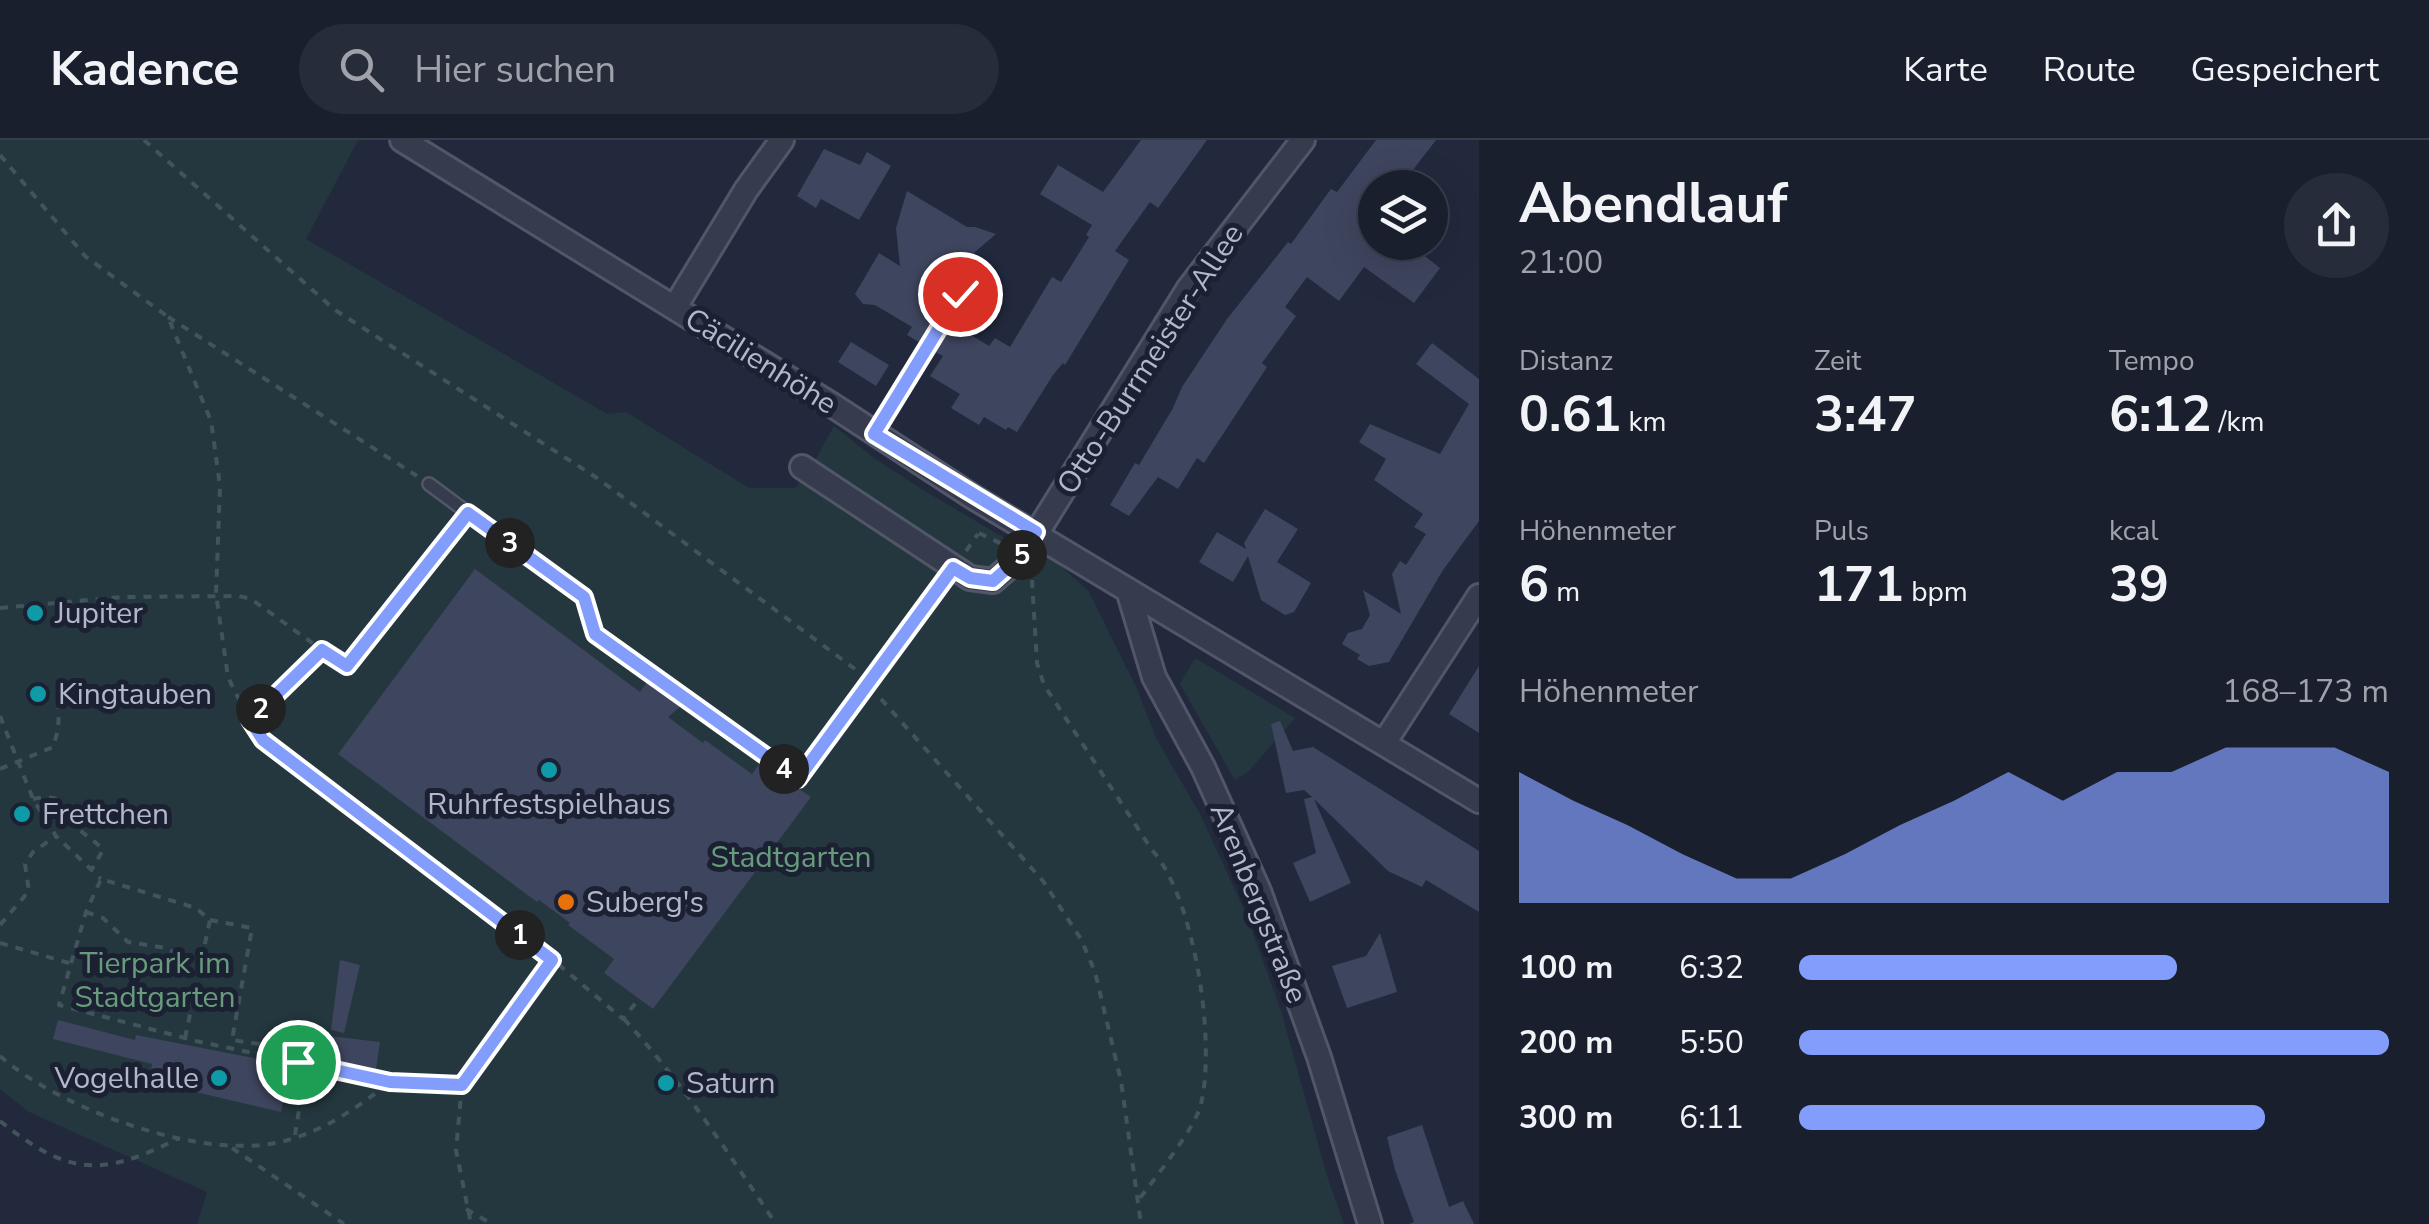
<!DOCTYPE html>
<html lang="de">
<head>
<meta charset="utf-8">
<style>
	:root { --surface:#1a1f2e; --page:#272c3a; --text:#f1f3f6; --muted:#9fa2aa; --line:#383d4a; --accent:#839dfc }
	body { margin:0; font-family:"Nunito Sans",sans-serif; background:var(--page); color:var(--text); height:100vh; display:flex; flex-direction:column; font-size:38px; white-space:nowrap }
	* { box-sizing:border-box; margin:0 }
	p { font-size:32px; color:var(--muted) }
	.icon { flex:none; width:55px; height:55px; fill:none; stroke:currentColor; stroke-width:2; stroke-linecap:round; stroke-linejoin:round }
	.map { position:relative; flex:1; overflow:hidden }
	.sheet { display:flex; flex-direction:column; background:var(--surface); width:950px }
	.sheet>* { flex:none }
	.tools { position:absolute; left:1358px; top:30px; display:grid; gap:20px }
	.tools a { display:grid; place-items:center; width:90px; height:90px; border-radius:50%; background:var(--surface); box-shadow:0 10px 40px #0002,0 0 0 2px var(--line); font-size:50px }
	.pin { position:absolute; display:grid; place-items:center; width:85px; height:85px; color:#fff; margin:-42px; border:5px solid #fff; border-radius:50%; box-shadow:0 2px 10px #0007 }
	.km { position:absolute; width:50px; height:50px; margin:-25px; border-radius:50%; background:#222; color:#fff; font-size:28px; line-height:50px; text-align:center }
	.round { display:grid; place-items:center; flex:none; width:105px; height:105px; border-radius:52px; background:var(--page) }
	.summary { display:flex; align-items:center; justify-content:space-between; height:170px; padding:0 40px }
	h1 { font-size:55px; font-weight:700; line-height:75px }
	.stats { display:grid; grid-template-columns:repeat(3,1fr); gap:15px; height:170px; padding:10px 40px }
	.stats div { display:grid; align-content:center }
	.stats b { font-size:50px; font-weight:700 }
	.stats small { font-size:28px; font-weight:400 }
	.stats p { font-size:28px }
	.chart { height:280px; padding:20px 40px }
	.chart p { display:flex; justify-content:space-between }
	.chart svg { width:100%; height:180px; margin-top:10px; fill:var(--accent); opacity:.7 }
	ul { padding:0 40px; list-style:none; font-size:32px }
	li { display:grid; grid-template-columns:160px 120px 1fr; align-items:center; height:75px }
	li i { height:25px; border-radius:12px; background:var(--accent) }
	header { display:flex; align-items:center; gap:60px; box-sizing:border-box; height:140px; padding:0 50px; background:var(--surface); border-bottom:2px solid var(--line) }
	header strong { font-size:48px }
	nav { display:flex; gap:55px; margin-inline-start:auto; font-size:35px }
	.search { width:700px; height:90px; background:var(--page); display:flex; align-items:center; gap:25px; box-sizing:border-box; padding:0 35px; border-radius:55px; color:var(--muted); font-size:38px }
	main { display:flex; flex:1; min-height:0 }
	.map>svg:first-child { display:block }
</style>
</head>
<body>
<header>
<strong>Kadence</strong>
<div class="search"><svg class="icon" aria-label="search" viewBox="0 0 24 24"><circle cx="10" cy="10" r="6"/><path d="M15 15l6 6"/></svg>Hier suchen</div>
<nav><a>Karte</a><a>Route</a><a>Gespeichert</a></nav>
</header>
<main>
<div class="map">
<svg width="1479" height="1084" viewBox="0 0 1479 1084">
	<rect width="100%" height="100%" fill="#22293d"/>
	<!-- green -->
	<path fill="#24373e" d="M 0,0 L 358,0 L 306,99 L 607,274 L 626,272 L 749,348 L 795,348 L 809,331 L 834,286 L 874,318 L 920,348 L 1001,396 L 1050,416 L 1089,452 L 1137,549 L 1156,598 L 1200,674 L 1246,774 L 1281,871 L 1327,1036 L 1344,1084 L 197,1084 L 207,1052 L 29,972 L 0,949 Z
		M 1195,518 L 1295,578 L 1248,632 L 1235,640 L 1180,544 Z"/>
	<!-- building -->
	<path fill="#3e455e" d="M 1141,0 L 1207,0 L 1158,68 L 1150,62 L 1115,111 L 1129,120 L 1065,225 L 1063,223 L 1053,235 L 1017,292 L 1008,287 L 1006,290 L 984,277 L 979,285 L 951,268 L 960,254 L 930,236 L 943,216 L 935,212 L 953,184 L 989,206 L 995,198 L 1010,207 L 1052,137 L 1061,142 L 1089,97 L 1086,95 L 1092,85 L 1040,54 L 1058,25 L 1103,52 Z
		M 1376,0 L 1436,0 L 1399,48 L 1375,48 L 1375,102 L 1407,102 L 1440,128 L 1414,163 L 1364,127 L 1339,161 L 1307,137 L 1285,167 L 1296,176 L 1262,223 L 1267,227 L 1204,323 L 1197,318 L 1178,349 L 1158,337 L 1129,376 L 1110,365 L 1135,323 L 1139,325 L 1173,268 L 1182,247 L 1227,179 L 1288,102 L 1291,104 L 1331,49 L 1337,52 Z
		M 824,9 L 860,25 L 867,12 L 891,26 L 859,80 L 821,59 L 816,68 L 797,56 Z
		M 907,51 L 967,87 L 975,87 L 996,94 L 975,112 L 961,136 L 937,122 L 946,159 L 919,202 L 907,195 L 912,187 L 875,165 L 863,164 L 855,154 L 879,113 L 900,126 L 896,88 Z
		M 851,202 L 889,225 L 876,246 L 838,222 Z
		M 1432,203 L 1479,239 L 1479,381 L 1443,430 L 1389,522 L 1369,526 L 1357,519 L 1360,515 L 1342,504 L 1348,493 L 1362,489 L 1370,475 L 1363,450 L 1401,474 L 1392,434 L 1400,421 L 1406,425 L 1426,394 L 1414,387 L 1423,374 L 1374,340 L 1386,319 L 1359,302 L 1370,284 L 1440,314 L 1469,264 L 1416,224 Z
		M 1265,369 L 1298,389 L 1277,422 L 1311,443 L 1294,472 L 1285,475 L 1261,460 L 1248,416 L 1233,442 L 1199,422 L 1217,392 L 1246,409 L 1244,403 Z
		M 475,429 L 640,552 L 647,542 L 681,566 L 668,577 L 703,603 L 705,600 L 752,634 L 760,623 L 811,657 L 653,869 L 604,833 L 614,819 L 568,785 L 570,783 L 539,760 L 537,762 L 338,614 Z
		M 1479,526 L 1479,593 L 1449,574 Z
		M 1280,581 L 1293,611 L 1313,607 L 1479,711 L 1479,772 L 1426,740 L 1422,747 L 1388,731 L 1314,659 L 1351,743 L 1310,762 L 1293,723 L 1316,713 L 1304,659 L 1312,657 L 1304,650 L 1286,653 L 1271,584 Z
		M 1380,793 L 1397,852 L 1347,868 L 1332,826 L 1366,816 Z
		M 340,820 L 360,825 L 344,893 L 331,890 Z
		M 58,880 L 135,900 L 136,895 L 290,925 L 281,972 L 149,941 L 152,924 L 53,899 Z
		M 330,896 L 380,902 L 376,929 L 327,923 Z
		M 1422,985 L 1449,1067 L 1463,1061 L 1474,1084 L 1409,1084 L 1414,1082 L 1395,1030 L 1387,997 Z"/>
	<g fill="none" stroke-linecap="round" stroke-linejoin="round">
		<defs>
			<path id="service" d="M 874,293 L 960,154
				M 429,344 L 468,373
				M 936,455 L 953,428
				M 347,526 L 468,373 L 583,457 L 595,493 L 798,639 L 801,634"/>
			<path id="minor" d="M 402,0 L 832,265 L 973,357 L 1479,661
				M 675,167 L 746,50 L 782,0
				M 802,327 L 970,438 L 993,441 L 1023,415 L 1189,148 L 1303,0
				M 1128,450 L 1154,537 L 1203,627 L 1259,751 L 1319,917 L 1370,1084
				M 1384,603 L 1479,456"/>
		</defs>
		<!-- service casing -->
		<use href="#service" stroke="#515768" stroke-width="16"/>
		<!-- minor casing -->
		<use href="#minor" stroke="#515768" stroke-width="28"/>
		<!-- path -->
		<path stroke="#42545b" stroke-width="4" stroke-dasharray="8 8" stroke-linecap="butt" d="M 144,0 L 335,170 L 597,338 L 855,529
			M 0,15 L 85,116 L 168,177 L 211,281 L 220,346 L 216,454 L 228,537 L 249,580
			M 168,177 L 417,336
			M 979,393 L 1002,404
			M 966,411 L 978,394
			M 1032,440 L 1037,523 L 1044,545 L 1152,710 C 1195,758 1216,902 1201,964 C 1195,989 1154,1039 1137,1062
			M 0,468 L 122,457 L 239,456 L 251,459 L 322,510
			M 335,518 L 322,510 L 249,580 L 263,601 L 552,819 L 623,879 L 639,859
			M 881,559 L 1043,741 L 1081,799 L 1095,832 L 1121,941 L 1141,1084
			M 0,576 L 33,659 L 56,696 L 101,739
			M 0,629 L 53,607 L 58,590 L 60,549
			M 33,659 C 66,652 60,667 77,687 C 85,696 96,701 103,710 L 92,729
			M 86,772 L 103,778 L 128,802 L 166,808 L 200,825
			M 210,780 L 252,788 L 232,900 L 259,904 L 257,913
			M 0,785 L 29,751 L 25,724 L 33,712 L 56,696
			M 0,803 L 69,823
			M 624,879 C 683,943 728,1013 776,1084
			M 185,898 L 210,780 L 196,768 L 101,739 L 86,772 L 59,865 L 185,898 L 196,901 L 390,942 L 462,945
			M 0,916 C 61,970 208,1024 288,1000 C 327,989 356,968 388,944
			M 462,945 L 552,819
			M 462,945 L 456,1010 L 471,1084
			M 0,981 C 68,1035 100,1038 177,999
			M 295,995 L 306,926
			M 232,1008 L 344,1084
			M 466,1069 L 492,1084"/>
		<!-- service -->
		<use href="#service" stroke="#363c4d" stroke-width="11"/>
		<!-- minor -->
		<use href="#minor" stroke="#363c4d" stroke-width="22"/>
		<defs>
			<path id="service-bridge" d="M 801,634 L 936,455"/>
		</defs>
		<!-- service-bridge casing -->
		<use href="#service-bridge" stroke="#515768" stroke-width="16" stroke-linecap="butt"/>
		<!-- service-bridge -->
		<use href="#service-bridge" stroke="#363c4d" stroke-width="11"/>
	</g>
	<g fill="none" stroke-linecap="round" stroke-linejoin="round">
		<defs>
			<path id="route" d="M 298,922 L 390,942 L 462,945 L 552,820 L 263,600 L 250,580 L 322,510 L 347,526 L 468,373 L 584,457 L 595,494 L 798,639 L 953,428 L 970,438 L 993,441 L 1023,414 L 1036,392 L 874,294 L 960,154"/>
		</defs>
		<!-- route casing -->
		<use href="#route" stroke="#fff" stroke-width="20"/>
		<!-- route -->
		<use href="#route" stroke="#839dfc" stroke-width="12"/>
	</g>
	<!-- markers -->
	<g fill="#0f9aa8" stroke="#1b2132" stroke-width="4">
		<circle cx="35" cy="473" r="10"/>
		<circle cx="38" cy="554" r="10"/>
		<circle cx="549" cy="630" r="10"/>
		<circle cx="22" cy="674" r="10"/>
		<circle cx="219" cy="938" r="10"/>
		<circle cx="666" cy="943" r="10"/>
	</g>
	<circle fill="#e8710a" stroke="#1b2132" stroke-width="4" cx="566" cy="762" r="10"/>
	<g text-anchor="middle" stroke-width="10" stroke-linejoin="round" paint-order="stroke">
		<!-- street labels -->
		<g font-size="30" fill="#b2b7c9" stroke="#1b2132">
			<text transform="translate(1150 219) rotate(-57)" y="10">Otto-Burrmeister-Allee</text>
			<text transform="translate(761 221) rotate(32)" y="10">Cäcilienhöhe</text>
			<text transform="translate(1259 763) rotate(68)" y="10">Arenbergstraße</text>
		</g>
		<!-- poi labels -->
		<g font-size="30" fill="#b2b7c9" stroke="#1b2132" text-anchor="start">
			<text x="55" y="483">Jupiter</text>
			<text x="58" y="564">Kingtauben</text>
			<text x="549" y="674" text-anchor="middle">Ruhrfestspielhaus</text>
			<text x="42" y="684">Frettchen</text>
			<text x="586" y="772">Suberg's</text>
			<text x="199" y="948" text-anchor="end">Vogelhalle</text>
			<text x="686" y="953">Saturn</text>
		</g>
		<!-- park labels -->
		<g font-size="30" fill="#679b7c" stroke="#1b2132">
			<text x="791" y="727">Stadtgarten</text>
			<text x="155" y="833">Tierpark im<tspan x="155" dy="34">Stadtgarten</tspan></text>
		</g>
	</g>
</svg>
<div class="tools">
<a><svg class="icon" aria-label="layers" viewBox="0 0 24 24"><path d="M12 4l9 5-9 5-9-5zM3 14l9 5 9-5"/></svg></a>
</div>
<div class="pin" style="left:298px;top:922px;background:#1e9e55"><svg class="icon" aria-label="arrive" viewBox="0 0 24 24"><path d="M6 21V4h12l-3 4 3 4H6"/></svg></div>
<div class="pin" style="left:960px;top:154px;background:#d93025"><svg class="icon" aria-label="check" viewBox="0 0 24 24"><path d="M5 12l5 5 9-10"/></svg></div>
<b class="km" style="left:520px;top:795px">1</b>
<b class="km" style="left:261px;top:569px">2</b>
<b class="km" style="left:510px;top:403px">3</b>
<b class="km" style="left:784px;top:629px">4</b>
<b class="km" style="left:1022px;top:415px">5</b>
</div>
<section class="sheet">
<div class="summary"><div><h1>Abendlauf</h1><p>21:00</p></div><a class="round"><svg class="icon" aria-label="share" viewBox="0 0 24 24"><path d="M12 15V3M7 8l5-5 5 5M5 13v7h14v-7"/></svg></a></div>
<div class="stats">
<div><p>Distanz</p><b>0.61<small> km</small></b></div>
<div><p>Zeit</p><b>3:47</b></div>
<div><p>Tempo</p><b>6:12<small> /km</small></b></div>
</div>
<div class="stats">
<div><p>Höhenmeter</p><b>6<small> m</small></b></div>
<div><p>Puls</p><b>171<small> bpm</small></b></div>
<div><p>kcal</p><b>39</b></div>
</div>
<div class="chart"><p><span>Höhenmeter</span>168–173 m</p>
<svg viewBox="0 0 160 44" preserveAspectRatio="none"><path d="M0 44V12L10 19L20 25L30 32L40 38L50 38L60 32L70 25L80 19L90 12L100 19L110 12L120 12L130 6L140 6L150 6L160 12V44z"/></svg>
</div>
<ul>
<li><b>100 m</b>6:32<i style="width:64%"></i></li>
<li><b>200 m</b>5:50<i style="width:100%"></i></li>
<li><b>300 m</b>6:11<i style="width:79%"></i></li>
</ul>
</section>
</main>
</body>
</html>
